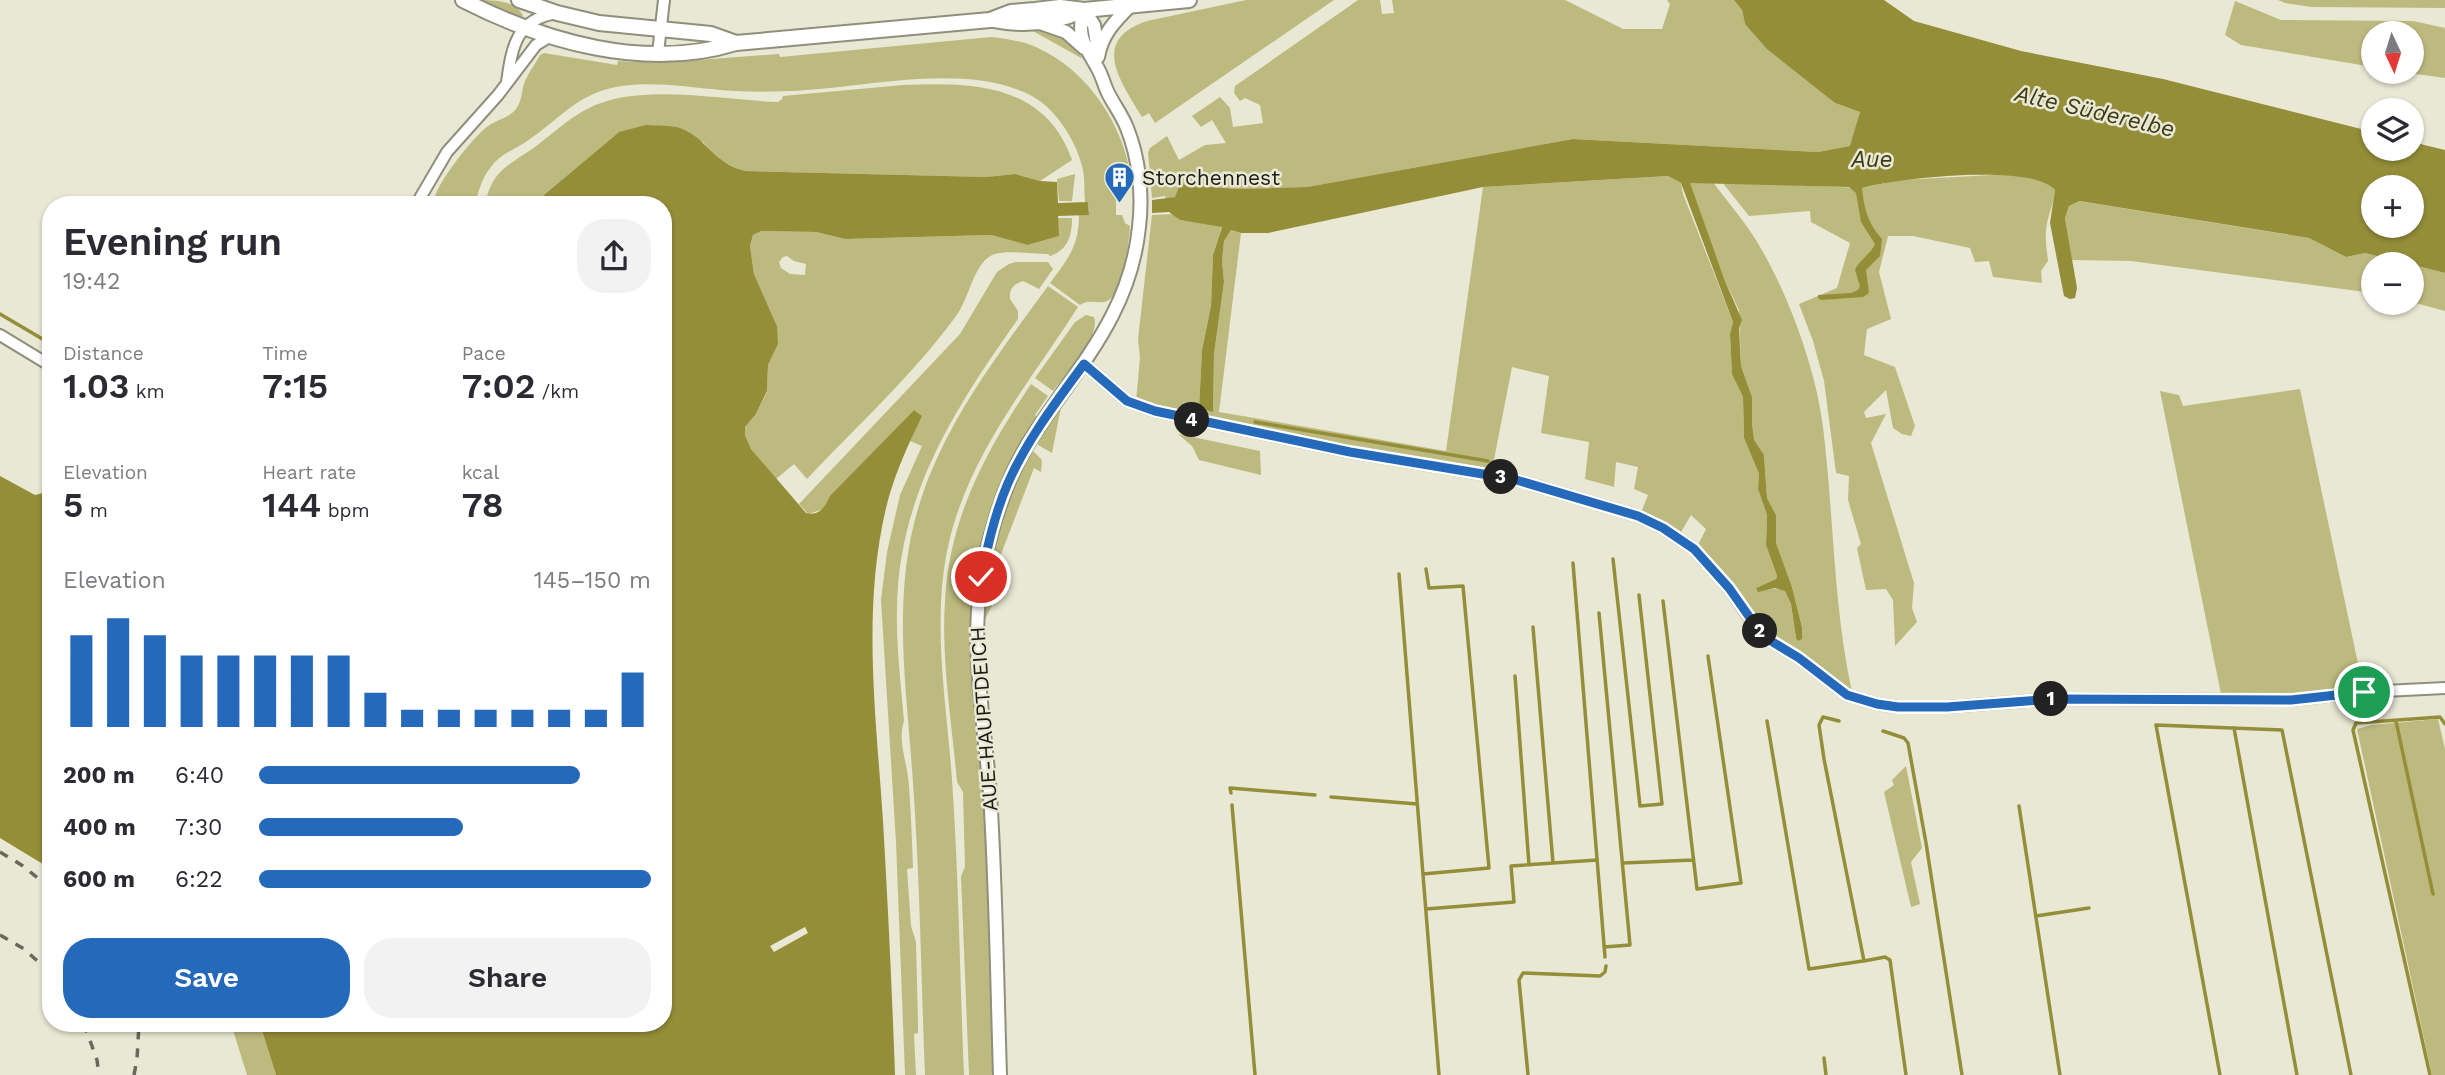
<!DOCTYPE html>
<html lang="en">
<head>
<meta charset="utf-8">
<style>
	:root { --surface:#fff; --page:#f2f2f3; --text:#2b2b33; --muted:#7c7c81; --accent:#2569ba }
	body { margin:0; font-family:"Work Sans",sans-serif; background:var(--page); color:var(--text); height:100vh; display:flex; flex-direction:column; font-size:26px; white-space:nowrap }
	* { box-sizing:border-box; margin:0 }
	p { font-size:23px; color:var(--muted) }
	.icon { flex:none; width:38px; height:38px; fill:none; stroke:currentColor; stroke-width:2; stroke-linecap:round; stroke-linejoin:round }
	.map { position:relative; flex:1; overflow:hidden }
	.panel { position:absolute; left:42px; top:196px; width:630px; height:836px; display:flex; flex-direction:column; background:var(--surface); border-radius:28px; box-shadow:0 2px 5px #0004 }
	.panel>* { flex:none }
	.needle { width:46px; rotate:176deg }
	.buttons { position:absolute; left:2361px; top:21px; display:grid; gap:14px }
	.buttons a { display:grid; place-items:center; width:63px; height:63px; border-radius:50%; background:var(--surface); box-shadow:0 2px 5px #0004; font-size:35px }
	.pin { position:absolute; display:grid; place-items:center; width:60px; height:60px; color:#fff; margin:-30px; border:4px solid #fff; border-radius:50%; box-shadow:0 2px 7px #0007 }
	.km { position:absolute; width:35px; height:35px; margin:-18px; border-radius:50%; background:#222; color:#fff; font-size:19px; line-height:35px; text-align:center }
	.round { display:grid; place-items:center; flex:none; width:74px; height:74px; border-radius:28px; background:var(--page) }
	.headline { display:flex; align-items:center; justify-content:space-between; height:119px; padding:0 21px }
	h1 { font-size:38px; font-weight:600; line-height:52px }
	.metrics { display:grid; grid-template-columns:repeat(3,1fr); gap:10px; height:119px; padding:7px 21px }
	.metrics div { display:grid; align-content:center }
	.metrics b { font-size:35px; font-weight:600 }
	.metrics small { font-size:19px; font-weight:400 }
	.metrics p { font-size:19px }
	.chart { height:196px; padding:14px 21px }
	.chart p { display:flex; justify-content:space-between }
	.chart svg { width:100%; height:126px; margin-top:7px; stroke:var(--accent); stroke-width:6 }
	.primary-button { display:flex; gap:14px; margin-top:auto; padding:14px 21px }
	.primary-button a { flex:1; height:80px; border-radius:28px; background:var(--accent); color:#fff; font-size:28px; font-weight:600; line-height:80px; text-align:center }
	.primary-button a+a { background:var(--page); color:var(--text) }
	ul { padding:0 21px; list-style:none; font-size:23px }
	li { display:grid; grid-template-columns:112px 84px 1fr; align-items:center; height:52px }
	li i { height:18px; border-radius:9px; background:var(--accent) }
	.map>svg:first-child { display:block }
</style>
</head>
<body>
<div class="map">
<svg width="2445" height="1075" viewBox="0 0 2445 1075">
	<rect width="100%" height="100%" fill="#e9e8d4"/>
	<!-- green -->
	<path fill="#bdba7f" fill-rule="evenodd" d="M 477,0 C 493,0 516,0 523,16 L 518,18 Z
		M 1246,0 L 1334,0 L 1155,123 L 1149,113 L 1142,117 C 1120,81 1090,40 1147,21 Z
		M 1358,0 L 1380,0 L 1382,14 L 1394,13 L 1392,0 L 1565,0 L 1623,29 L 1662,29 L 1670,4 L 1667,0 L 1734,0 L 1742,10 L 1745,24 L 1803,76 L 1835,103 L 1860,112 L 1851,146 L 1818,152 L 1573,139 L 1307,187 L 1236,189 L 1181,184 L 1175,197 L 1166,199 L 1165,196 L 1152,198 L 1148,152 L 1150,148 L 1167,136 L 1179,160 L 1205,145 L 1226,143 L 1212,120 L 1201,127 L 1192,116 L 1220,97 L 1230,108 L 1233,127 L 1263,123 L 1260,105 L 1245,98 L 1240,101 L 1234,93 L 1235,86 Z
		M 2278,0 L 2445,0 L 2445,8 L 2312,7 L 2285,3 Z
		M 2235,1 L 2281,20 L 2413,21 L 2445,28 L 2445,78 L 2401,72 L 2412,72 L 2412,33 L 2373,33 L 2373,67 L 2241,45 L 2225,35 Z
		M 1031,30 C 1054,30 1072,39 1083,59 Z
		M 991,37 C 1007,39 1023,41 1038,48 C 1088,71 1124,125 1131,179 L 1129,181 L 1109,182 L 1109,184 L 1124,184 L 1125,186 L 1116,193 L 1116,215 L 1122,215 L 1125,223 L 1130,226 C 1129,241 1123,295 1107,301 C 1098,305 1089,298 1080,305 L 1050,283 C 1068,259 1079,246 1079,215 L 1089,215 L 1088,202 L 1085,202 C 1084,192 1085,181 1083,170 C 1077,142 1056,108 1030,95 C 963,61 861,89 789,91 C 766,92 743,92 720,90 C 683,87 641,79 604,90 C 574,99 555,122 530,139 C 518,148 505,152 495,162 C 483,175 479,188 475,205 L 434,205 C 430,190 475,135 488,126 C 496,120 509,118 516,109 C 523,100 521,88 526,79 C 530,70 536,63 540,55 L 544,53 L 617,65 L 618,61 L 634,62 L 634,60 L 684,61 L 779,54 L 780,57 Z
		M 903,85 C 972,82 1045,83 1072,160 L 1040,181 L 1015,174 L 986,177 L 745,171 C 726,166 716,156 703,142 L 619,132 L 532,205 L 485,205 C 492,170 508,166 535,147 C 552,134 568,119 587,109 C 638,82 720,100 778,102 L 782,99 L 783,96 Z
		M 1075,174 L 1072,201 L 1059,201 L 1057,179 Z
		M 2010,174 L 2049,183 L 2055,190 C 2054,204 2047,216 2046,231 C 2045,240 2047,251 2048,261 L 2041,271 L 2042,283 L 1993,277 L 1989,261 L 1975,262 L 1970,248 L 1913,236 L 1888,236 L 1879,272 L 1891,319 L 1867,329 L 1864,355 L 1895,367 L 1915,426 L 1911,436 L 1902,434 L 1893,428 L 1886,390 L 1864,412 L 1866,418 L 1886,414 L 1871,443 L 1914,583 L 1912,608 L 1917,622 L 1895,646 L 1893,600 L 1886,589 L 1866,590 L 1857,548 L 1861,544 L 1848,500 L 1849,476 L 1836,473 L 1824,381 L 1813,341 L 1799,304 L 1837,288 L 1850,243 L 1811,222 L 1810,211 L 1749,216 L 1722,182 L 1862,188 L 1900,180 Z
		M 1668,176 L 1681,183 L 1683,194 L 1733,322 L 1730,334 L 1732,373 L 1743,397 L 1744,438 L 1759,474 L 1758,489 L 1767,515 L 1766,545 L 1777,576 L 1776,579 L 1756,588 C 1766,593 1776,585 1785,591 L 1791,604 L 1796,638 L 1802,639 L 1802,627 L 1792,587 L 1776,543 L 1776,515 L 1767,498 L 1764,455 L 1754,441 L 1752,423 L 1752,397 L 1741,366 L 1739,310 L 1725,281 L 1689,183 L 1713,182 C 1726,200 1742,218 1754,237 C 1786,287 1816,368 1823,427 C 1834,515 1833,605 1852,692 L 1826,674 L 1801,652 L 1768,632 L 1740,594 L 1698,545 L 1706,529 L 1691,515 L 1681,532 L 1641,513 L 1648,495 L 1634,489 L 1638,467 L 1616,462 L 1614,487 L 1585,479 L 1589,442 L 1541,433 L 1549,376 L 1512,367 L 1492,470 C 1372,458 1254,428 1136,401 L 1140,358 L 1138,339 L 1152,215 L 1174,214 L 1180,220 L 1222,226 L 1213,255 L 1211,306 L 1202,350 L 1199,408 L 1213,411 L 1214,354 L 1224,282 L 1222,261 L 1224,241 L 1231,230 L 1241,233 L 1219,412 L 1446,451 L 1483,187 Z
		M 2078,201 L 2309,238 L 2346,257 L 2365,253 L 2409,264 L 2373,264 L 2373,293 L 2131,261 L 2072,260 L 2065,218 L 2069,206 Z
		M 1058,218 L 1072,218 C 1072,236 1068,250 1050,256 L 1048,254 C 1034,254 1007,250 995,254 C 974,260 969,300 956,316 C 913,375 857,426 807,479 L 794,464 L 776,479 L 751,449 L 745,435 L 745,427 L 756,414 L 767,392 L 768,365 L 775,350 L 777,326 L 754,274 L 750,246 L 753,235 L 760,231 L 816,232 L 845,239 L 991,235 L 1029,245 L 1058,236 ZM 787,256 L 794,261 L 806,264 L 805,275 L 790,274 L 781,268 L 779,262 L 783,257 Z
		M 1016,262 L 1048,262 L 1053,269 L 1039,289 L 1023,281 C 1014,284 1009,289 1010,299 L 1018,311 L 1018,319 C 955,408 898,496 897,609 C 896,646 901,684 904,721 C 897,742 908,764 909,786 C 911,813 912,841 913,868 L 907,869 L 911,926 L 916,942 L 918,1022 L 918,1033 L 914,1034 L 916,1075 L 905,1075 L 896,842 L 881,600 L 887,552 L 900,495 L 922,446 L 910,441 L 921,416 L 914,410 L 831,496 L 824,509 L 808,514 L 799,504 L 960,334 L 997,272 L 1009,264 Z
		M 2412,265 L 2445,273 L 2445,311 L 2412,302 Z
		M 1048,286 L 1078,307 C 1034,376 982,438 956,517 C 926,608 948,702 953,795 C 959,888 960,982 964,1075 L 925,1075 C 921,978 920,880 913,783 C 907,688 890,593 921,499 C 947,420 999,353 1048,286 Z
		M 1086,315 L 1094,317 C 1101,337 1065,375 1053,391 L 1035,378 L 1075,322 Z
		M 1031,384 L 1048,396 L 1035,415 L 1038,418 L 999,490 L 988,519 L 976,573 L 971,624 L 971,667 L 985,800 L 994,1075 L 969,1075 L 961,876 L 965,867 L 963,792 L 957,782 C 952,723 941,661 945,601 C 949,518 986,451 1031,384 Z
		M 2300,389 L 2364,692 L 2222,699 L 2160,391 L 2179,395 L 2183,406 Z
		M 1061,405 L 1061,407 L 1052,453 L 1038,445 L 1038,438 Z
		M 1178,434 L 1260,451 L 1261,475 L 1199,460 L 1192,446 Z
		M 1031,452 L 1034,452 L 1042,460 L 1041,472 L 1034,468 L 998,562 L 1004,568 L 1001,572 L 990,573 L 988,571 C 997,529 1010,490 1031,452 Z
		M 990,583 L 1003,584 L 982,625 L 985,586 Z
		M 2438,719 L 2445,749 L 2445,1075 L 2432,1075 L 2357,729 L 2372,725 Z
		M 1906,766 L 1922,848 L 1911,862 L 1920,904 L 1911,907 L 1884,792 L 1894,785 L 1892,780 Z
		M 231,1024 L 260,1024 L 276,1075 L 247,1075 Z"/>
	<!-- water -->
	<path fill="#948e39" fill-rule="evenodd" d="M 1734,0 L 1884,0 L 1914,21 L 2021,51 L 2163,79 L 2373,132 L 2373,149 L 2412,149 L 2412,142 L 2445,150 L 2445,273 L 2365,253 L 2346,257 L 2309,238 L 2079,201 L 2069,206 L 2065,218 L 2077,288 L 2075,298 L 2070,299 L 2064,296 L 2050,223 L 2055,190 C 2032,163 1897,178 1862,188 C 1864,209 1868,223 1882,239 L 1880,256 L 1866,270 L 1869,293 L 1863,297 L 1821,300 L 1818,298 L 1818,295 L 1851,293 L 1858,290 L 1860,286 L 1855,270 C 1860,259 1871,254 1875,244 L 1861,222 L 1856,193 L 1849,187 L 1690,183 L 1725,281 L 1742,320 L 1739,328 L 1741,366 L 1752,397 L 1752,423 L 1754,440 L 1764,455 L 1767,498 L 1776,515 L 1776,543 L 1792,587 L 1802,627 L 1802,639 L 1798,641 L 1796,638 L 1791,604 L 1785,591 L 1775,588 L 1758,592 L 1756,588 L 1776,579 L 1777,576 L 1766,545 L 1767,515 L 1758,489 L 1759,474 L 1744,438 L 1743,397 L 1732,374 L 1730,334 L 1733,322 L 1681,183 L 1668,176 L 1483,187 L 1268,233 L 1241,233 L 1231,230 L 1224,241 L 1222,261 L 1224,282 L 1214,354 L 1213,412 L 1199,408 L 1202,350 L 1211,306 L 1213,255 L 1222,227 L 1180,220 L 1169,212 L 1152,213 L 1152,200 L 1175,197 L 1180,184 L 1236,189 L 1307,187 L 1573,139 L 1818,152 L 1850,146 L 1860,112 L 1835,103 L 1767,49 L 1745,24 L 1742,10 ZM 2373,187 L 2412,187 L 2412,226 L 2373,226 Z
		M 646,125 C 656,126 670,125 680,128 C 707,138 713,163 745,171 L 986,177 L 1015,174 L 1040,181 L 1057,182 L 1058,203 L 1088,202 L 1089,215 L 1058,216 L 1059,236 L 1028,245 L 991,235 L 845,239 L 816,232 L 761,231 L 753,235 L 750,246 L 754,274 L 777,326 L 778,344 L 768,365 L 767,391 L 756,414 L 745,427 L 745,435 L 751,449 L 806,513 C 820,516 825,507 830,496 L 914,410 L 922,416 C 909,443 896,471 888,500 C 861,605 876,714 883,821 C 888,906 892,990 895,1075 L 276,1075 L 260,1024 L 663,1024 L 663,205 L 532,205 L 619,132 Z
		M 0,476 L 35,495 L 51,491 L 51,869 L 0,838 Z"/>
	<!-- pier -->
	<path fill="#e9e8d4" d="M 805,927 L 808,933 L 774,952 L 770,946 Z"/>
	<g fill="none" stroke-linecap="round" stroke-linejoin="round">
		<!-- stream -->
		<path stroke="#948e39" stroke-width="3.5" d="M 0,314 L 51,344
			M 1255,422 L 1488,461
			M 1613,559 L 1640,806 L 1662,804 L 1639,595
			M 1573,563 L 1605,957
			M 1399,574 L 1439,1075
			M 1663,601 L 1697,889 L 1741,883 L 1708,656
			M 1599,613 L 1630,945 L 1604,947
			M 1533,627 L 1553,863
			M 1515,676 L 1529,865
			M 1767,721 L 1809,969 L 1863,961
			M 1839,721 L 1823,717 L 1819,725 L 1824,759 L 1864,961 L 1885,957 L 1890,960 L 1906,1075
			M 2396,721 L 2433,894
			M 2234,728 L 2297,1075
			M 1883,731 L 1904,738 L 1908,743 L 1926,843 L 1962,1075
			M 1231,793 L 1230,788 L 1315,795
			M 1331,797 L 1417,804
			M 1232,805 L 1255,1075
			M 2019,806 L 2060,1075
			M 1623,863 L 1693,860
			M 1423,874 L 1489,868 L 1463,586 L 1429,588 L 1426,569
			M 1426,909 L 1514,902 L 1511,866 L 1597,860
			M 2036,916 L 2089,908
			M 1824,1058 L 1826,1075
			M 1528,1075 L 1519,980 L 1523,973 L 1600,976 L 1605,972 L 1606,966
			M 2220,1075 L 2156,725 L 2282,730 L 2351,1075
			M 2430,1075 L 2353,730 L 2356,723 L 2440,717 L 2445,724"/>
		<defs>
			<path id="minor" d="M 658,53 L 664,0
				M 507,82 C 512,47 516,19 557,13
				M 416,205 L 447,152 L 498,95 L 536,45 L 549,37
				M 0,335 L 51,366
				M 1084,364 L 1127,401 L 1155,411 L 1350,452 L 1513,479 L 1638,516 L 1663,528 L 1694,549 L 1729,588 L 1755,626 L 1771,641 L 1799,658 L 1847,695 L 1877,704 L 1898,707 L 1947,707 L 2054,699 L 2291,700 L 2364,692 L 2445,688"/>
			<path id="tertiary" d="M 1084,10 L 1094,25 L 1098,51
				M 1040,23 L 1066,32 L 1084,48
				M 1098,57 C 1102,34 1115,21 1131,5
				M 1000,1075 C 997,981 996,887 990,794 C 983,704 965,628 990,538 C 999,504 1012,469 1031,439 C 1076,368 1130,316 1139,227 C 1143,194 1139,158 1127,128 C 1122,115 1114,105 1108,93 C 1104,85 1102,75 1097,67 C 1085,46 1076,36 1084,10"/>
			<path id="secondary" d="M 463,0 C 545,42 645,71 736,43 L 990,20 L 1011,12 L 1035,10 L 1060,7 L 1084,10 L 1189,0
				M 519,0 L 557,13 L 599,23 L 711,34 L 736,43
				M 993,20 C 1024,26 1054,23 1082,11"/>
		</defs>
		<!-- minor casing -->
		<use href="#minor" stroke="#8f8f7c" stroke-width="14"/>
		<!-- tertiary casing -->
		<use href="#tertiary" stroke="#8f8f7c" stroke-width="16"/>
		<!-- secondary casing -->
		<use href="#secondary" stroke="#8f8f7c" stroke-width="18"/>
		<!-- minor -->
		<use href="#minor" stroke="#fff" stroke-width="10"/>
		<!-- tertiary -->
		<use href="#tertiary" stroke="#fff" stroke-width="12"/>
		<!-- secondary -->
		<use href="#secondary" stroke="#fff" stroke-width="14"/>
		<!-- rail -->
		<path stroke="#68685c" stroke-width="3.5" stroke-dasharray="9 9" stroke-linecap="butt" d="M 0,852 L 23,866 L 51,889
			M 0,935 L 24,949 L 51,973
			M 84,1024 L 97,1060 L 99,1075
			M 134,1075 L 137,1059 L 139,1024"/>
	</g>
	<g fill="none" stroke-linecap="round" stroke-linejoin="round">
		<defs>
			<path id="route" d="M 981,577 C 988,545 995,513 1008,483 C 1027,440 1056,402 1084,364 L 1127,401 L 1155,411 L 1350,452 L 1513,479 L 1638,516 L 1663,528 L 1694,549 L 1729,588 L 1755,625 L 1771,641 L 1799,658 L 1847,695 L 1877,704 L 1898,707 L 1947,707 L 2054,699 L 2291,700 L 2364,692"/>
		</defs>
		<!-- route casing -->
		<use href="#route" stroke="#fff" stroke-width="14"/>
		<!-- route -->
		<use href="#route" stroke="#2569ba" stroke-width="9"/>
	</g>
	<!-- icons -->
	<defs>
		<symbol id="building-pin" viewBox="-11 -11 22 30"><path d="M0 17L-7.5 6A9.5 9.5 0 1 1 7.5 6Z" fill="#2569ba" stroke="#e9e8d4"/><path d="M-4-6H4V6H1V3H-1V6H-4ZM-2.5-4.3h1.7v1.8h-1.7ZM.8-4.3h1.7v1.8H.8ZM-2.5-1h1.7V.8h-1.7ZM.8-1h1.7V.8H.8Z" fill="#fff"/></symbol>
	</defs>
	<g fill-rule="evenodd">
		<use href="#building-pin" x="1102" y="160" width="35" height="47"/>
	</g>
	<g text-anchor="middle" stroke-width="5" stroke-linejoin="round" paint-order="stroke">
		<!-- poi labels -->
		<g font-size="21" fill="#1b1b14" stroke="#e9e8d4" text-anchor="start">
			<text x="1142" y="185">Storchennest</text>
		</g>
		<!-- street labels -->
		<g font-size="21" fill="#1b1b14" stroke="#e9e8d4">
			<text transform="translate(984 719) rotate(-94)" y="7">AUE-HAUPTDEICH</text>
		</g>
		<!-- water labels -->
		<g font-size="23" font-style="italic" fill="#3e3b17" stroke="#e9e8d4">
			<text transform="translate(2095 111) rotate(13)" y="8">Alte Süderelbe</text>
			<text x="1872" y="167">Aue</text>
		</g>
	</g>
</svg>
<div class="buttons">
<a><svg class="needle" viewBox="-14 -14 28 28"><path d="M0-13l5 13h-10z" fill="#e53935"/><path d="M0 13l5-13h-10z" fill="#7c7c81"/></svg></a>
<a><svg class="icon" aria-label="layers" viewBox="0 0 24 24"><path d="M12 4l9 5-9 5-9-5zM3 14l9 5 9-5"/></svg></a>
<a>+</a>
<a>−</a>
</div>
<div class="pin" style="left:2364px;top:692px;background:#1e9e55"><svg class="icon" aria-label="arrive" viewBox="0 0 24 24"><path d="M6 21V4h12l-3 4 3 4H6"/></svg></div>
<div class="pin" style="left:981px;top:577px;background:#d93025"><svg class="icon" aria-label="check" viewBox="0 0 24 24"><path d="M5 12l5 5 9-10"/></svg></div>
<b class="km" style="left:2051px;top:699px">1</b>
<b class="km" style="left:1760px;top:631px">2</b>
<b class="km" style="left:1501px;top:477px">3</b>
<b class="km" style="left:1192px;top:420px">4</b>
<section class="panel">
<div class="headline"><div><h1>Evening run</h1><p>19:42</p></div><a class="round"><svg class="icon" aria-label="share" viewBox="0 0 24 24"><path d="M12 15V3M7 8l5-5 5 5M5 13v7h14v-7"/></svg></a></div>
<div class="metrics">
<div><p>Distance</p><b>1.03<small> km</small></b></div>
<div><p>Time</p><b>7:15</b></div>
<div><p>Pace</p><b>7:02<small> /km</small></b></div>
</div>
<div class="metrics">
<div><p>Elevation</p><b>5<small> m</small></b></div>
<div><p>Heart rate</p><b>144<small> bpm</small></b></div>
<div><p>kcal</p><b>78</b></div>
</div>
<div class="chart"><p><span>Elevation</span>145–150 m</p>
<svg viewBox="0 0 160 44" preserveAspectRatio="none"><path d="M5 44V12M15 44V6M25 44V12M35 44V19M45 44V19M55 44V19M65 44V19M75 44V19M85 44V32M95 44V38M105 44V38M115 44V38M125 44V38M135 44V38M145 44V38M155 44V25"/></svg>
</div>
<ul>
<li><b>200 m</b>6:40<i style="width:82%"></i></li>
<li><b>400 m</b>7:30<i style="width:52%"></i></li>
<li><b>600 m</b>6:22<i style="width:100%"></i></li>
</ul>
<div class="primary-button"><a>Save</a><a>Share</a></div>
</section>
</div>
</body>
</html>
